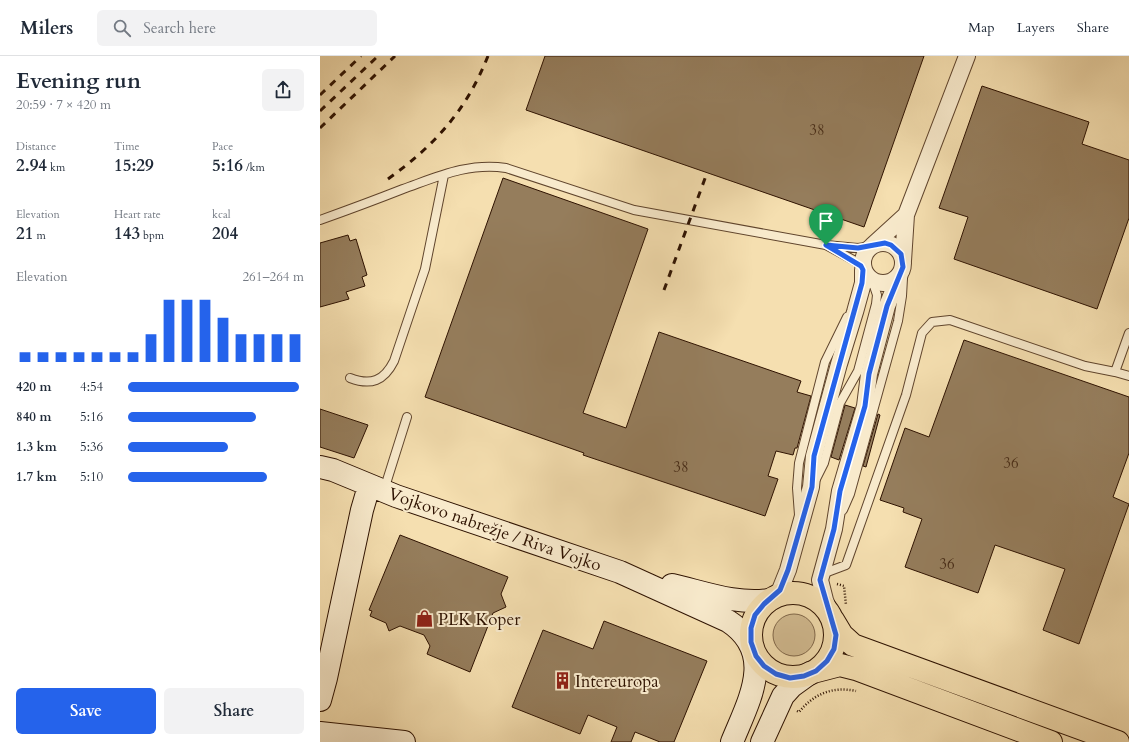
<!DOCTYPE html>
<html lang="en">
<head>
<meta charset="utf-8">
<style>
	:root { --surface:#fff; --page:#f2f2f3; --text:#1f2937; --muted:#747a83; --line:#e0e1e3; --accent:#2563eb }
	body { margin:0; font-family:Cardo,serif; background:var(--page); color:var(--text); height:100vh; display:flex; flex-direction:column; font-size:15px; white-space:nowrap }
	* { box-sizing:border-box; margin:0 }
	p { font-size:13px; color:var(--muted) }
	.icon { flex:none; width:22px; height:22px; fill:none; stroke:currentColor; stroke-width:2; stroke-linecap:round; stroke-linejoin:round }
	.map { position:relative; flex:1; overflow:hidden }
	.sheet { display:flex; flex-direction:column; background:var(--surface); width:320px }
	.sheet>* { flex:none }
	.pin { position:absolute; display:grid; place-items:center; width:34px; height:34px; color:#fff; margin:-41px -17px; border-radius:50% 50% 50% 0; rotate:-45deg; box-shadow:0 0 4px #0007 }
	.pin .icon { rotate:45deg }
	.round { display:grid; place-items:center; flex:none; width:42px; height:42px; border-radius:6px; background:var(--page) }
	.overview { display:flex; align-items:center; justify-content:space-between; height:68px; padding:0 16px }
	h1 { font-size:22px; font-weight:700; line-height:30px }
	.stats { display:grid; grid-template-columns:repeat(3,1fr); gap:6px; height:68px; padding:4px 16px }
	.stats div { display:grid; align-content:center }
	.stats b { font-size:17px; font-weight:700 }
	.stats small { font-size:11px; font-weight:400 }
	.stats p { font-size:11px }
	.chart { height:112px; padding:8px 16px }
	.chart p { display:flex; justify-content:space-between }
	.chart svg { width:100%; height:72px; margin-top:4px; stroke:var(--accent); stroke-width:6 }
	.action { display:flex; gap:8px; margin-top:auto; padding:8px 16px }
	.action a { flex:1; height:46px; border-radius:6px; background:var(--accent); color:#fff; font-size:16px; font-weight:700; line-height:46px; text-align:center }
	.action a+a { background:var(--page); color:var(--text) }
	ul { padding:0 16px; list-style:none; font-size:13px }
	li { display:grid; grid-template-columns:64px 48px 1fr; align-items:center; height:30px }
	li i { height:10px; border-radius:5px; background:var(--accent) }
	header { display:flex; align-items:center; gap:24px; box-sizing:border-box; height:56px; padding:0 20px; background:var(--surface); border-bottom:1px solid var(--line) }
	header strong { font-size:19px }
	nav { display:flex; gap:22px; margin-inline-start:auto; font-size:14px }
	.search { width:280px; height:36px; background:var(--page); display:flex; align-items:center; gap:10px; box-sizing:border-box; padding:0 14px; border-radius:6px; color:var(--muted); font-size:15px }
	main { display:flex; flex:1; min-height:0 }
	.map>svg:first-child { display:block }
</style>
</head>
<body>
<header>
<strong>Milers</strong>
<div class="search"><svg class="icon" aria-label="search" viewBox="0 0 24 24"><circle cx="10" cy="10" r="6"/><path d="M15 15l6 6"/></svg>Search here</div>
<nav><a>Map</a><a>Layers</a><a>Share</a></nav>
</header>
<main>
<section class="sheet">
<div class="overview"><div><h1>Evening run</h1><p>20:59 · 7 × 420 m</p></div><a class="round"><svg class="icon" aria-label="share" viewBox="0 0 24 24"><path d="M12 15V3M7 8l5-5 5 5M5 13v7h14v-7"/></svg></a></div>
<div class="stats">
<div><p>Distance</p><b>2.94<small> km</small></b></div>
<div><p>Time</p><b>15:29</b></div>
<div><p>Pace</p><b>5:16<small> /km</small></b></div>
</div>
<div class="stats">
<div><p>Elevation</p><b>21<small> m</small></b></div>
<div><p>Heart rate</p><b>143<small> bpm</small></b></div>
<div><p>kcal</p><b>204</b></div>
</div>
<div class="chart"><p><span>Elevation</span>261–264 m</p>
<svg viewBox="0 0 160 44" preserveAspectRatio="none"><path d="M5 44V38M15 44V38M25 44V38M35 44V38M45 44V38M55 44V38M65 44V38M75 44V27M85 44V6M95 44V6M105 44V6M115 44V17M125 44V27M135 44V27M145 44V27M155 44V27"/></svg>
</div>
<ul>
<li><b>420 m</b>4:54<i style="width:97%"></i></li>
<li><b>840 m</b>5:16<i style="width:73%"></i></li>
<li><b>1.3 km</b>5:36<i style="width:57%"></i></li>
<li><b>1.7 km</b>5:10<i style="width:79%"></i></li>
</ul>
<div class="action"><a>Save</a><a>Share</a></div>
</section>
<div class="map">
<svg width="809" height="686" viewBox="0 0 809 686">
	<rect width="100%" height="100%" fill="#f5dfb0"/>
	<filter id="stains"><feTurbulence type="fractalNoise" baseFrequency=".005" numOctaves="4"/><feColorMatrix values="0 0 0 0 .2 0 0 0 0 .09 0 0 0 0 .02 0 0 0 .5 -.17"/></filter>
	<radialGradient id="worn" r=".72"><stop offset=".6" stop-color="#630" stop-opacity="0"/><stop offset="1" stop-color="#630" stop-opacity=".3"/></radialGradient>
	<!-- green -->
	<path fill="#d3bc92" stroke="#80674a" d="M453 579a21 21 0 1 1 42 0a21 21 0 1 1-42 0Z"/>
	<!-- building -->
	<path fill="#957d5c" stroke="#2e1201" d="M 225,0 L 604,0 L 544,171 L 206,54 Z
		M 662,30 L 769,66 L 762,88 L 809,104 L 809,162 L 777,253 L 634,203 L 648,161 L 619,152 Z
		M 183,122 L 328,173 L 263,357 L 306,372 L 339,276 L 481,325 L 477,336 L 491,340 L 477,392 L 475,392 L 473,399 L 456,395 L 448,420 L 458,423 L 445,460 L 263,399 L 264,397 L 105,341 Z
		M 28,179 L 30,185 L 36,183 L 47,219 L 42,221 L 45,230 L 26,236 L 29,243 L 0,251 L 0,187 Z
		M 644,284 L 809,341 L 809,397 L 793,441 L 809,448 L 759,588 L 723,574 L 745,513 L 675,489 L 658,537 L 585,511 L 602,463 L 583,456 L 584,452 L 560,444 L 585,372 L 609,381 Z
		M 525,349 L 535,352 L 519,404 L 511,401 Z
		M 0,353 L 48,369 L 34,402 L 0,391 Z
		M 558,358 L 560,359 L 546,411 L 543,410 Z
		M 80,479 L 188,521 L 181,538 L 186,551 L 173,557 L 150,616 L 107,598 L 110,590 L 104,579 L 80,570 L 69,575 L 66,567 L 50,560 L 52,555 L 49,554 Z
		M 284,565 L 387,605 L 354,686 L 340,686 L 315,676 L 311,686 L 291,686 L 297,671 L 268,659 L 260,678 L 192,651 L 223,574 L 273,593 Z"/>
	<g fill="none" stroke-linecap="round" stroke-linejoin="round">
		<defs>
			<path id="lane" d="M 0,164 C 28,154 55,144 83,133 C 117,121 149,106 186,112 L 314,154 L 506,189
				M 543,214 L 537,206 L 506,189 L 538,192 L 552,190
				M 795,316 L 809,320
				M 30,322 C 51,330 64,325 74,305 L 105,213 L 124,119
				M 496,423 L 504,407 L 520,347 L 538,315 L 556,248 L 557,239 L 552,224
				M 64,434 L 87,361
				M 523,454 L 530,438 L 578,265 L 582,240 L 583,222
				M 479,459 L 477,432 L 479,407 L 505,306 L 527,261
				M 502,518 L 526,509 L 586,339 L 602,277 L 612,266 L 630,264 L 765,310 L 795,316 L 809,277"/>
			<path id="street" d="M 586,159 L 647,0
				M543 207a20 20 0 1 1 40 0a20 20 0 1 1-40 0Z
				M 552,190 L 586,159 L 583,205
				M 449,544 L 460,534 L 468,514 L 491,431 L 494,400 L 519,308 L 535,256 L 543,227 L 543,214
				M 513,564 L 505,544 L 500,524 L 514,473 L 520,435 L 545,350 L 549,318 L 567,250 L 580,218"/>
			<path id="secondary" d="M 0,411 L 13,414 L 76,440 L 300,516 L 408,565 C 457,597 429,644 412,686
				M 352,529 C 383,536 417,549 449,544
				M 0,644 L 6,622 L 42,454 L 49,430
				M 0,677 L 84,686
				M 442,686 L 463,640 L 472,630 L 490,617"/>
			<path id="primary" d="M431 579a42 42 0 1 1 84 0a42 42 0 1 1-84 0Z
				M 513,564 L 522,579 L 533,589 L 798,686
				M 493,616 L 520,609 L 536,613 L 731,686"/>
		</defs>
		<!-- lane casing -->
		<use href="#lane" stroke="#60452d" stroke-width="10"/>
		<!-- street casing -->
		<use href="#street" stroke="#60452d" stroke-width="18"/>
		<!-- secondary casing -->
		<use href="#secondary" stroke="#2e1201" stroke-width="24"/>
		<!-- primary casing -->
		<use href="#primary" stroke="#2e1201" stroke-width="24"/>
		<!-- path -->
		<path stroke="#2e1201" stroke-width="2.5" stroke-dasharray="1 2" stroke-linecap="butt" d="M 517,528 L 524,530 L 526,549
			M 477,655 L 479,656 C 494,638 512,630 536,635"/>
		<!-- lane -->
		<use href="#lane" stroke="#f8eacc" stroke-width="8"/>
		<!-- street -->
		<use href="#street" stroke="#f8eacc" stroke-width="16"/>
		<!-- secondary -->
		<use href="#secondary" stroke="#f8eacc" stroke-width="22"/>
		<!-- primary -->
		<use href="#primary" stroke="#f5dfb0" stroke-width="22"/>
		<!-- rail -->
		<path stroke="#2e1201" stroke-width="3" stroke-dasharray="7 7" stroke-linecap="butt" d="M 0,39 L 41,0
			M 0,55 L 58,0
			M 0,72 L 75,0
			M 68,123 C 115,89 146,55 168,0
			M 344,234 L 387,117"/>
	</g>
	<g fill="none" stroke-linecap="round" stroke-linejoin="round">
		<defs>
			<path id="route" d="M 565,187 L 571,189 L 581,198 L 583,211 L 567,250 L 549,318 L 545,350 L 520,435 L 514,473 L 500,524 L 516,579 L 514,593 L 507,605 L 496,615 L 484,620 L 470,622 L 456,618 L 444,610 L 436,600 L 431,586 L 431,572 L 435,559 L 444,548 L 460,534 L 468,514 L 492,431 L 494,400 L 542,227 L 543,214 L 541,210 L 506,189 L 538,192 Z"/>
		</defs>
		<!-- route casing -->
		<use href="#route" stroke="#fff" stroke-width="8"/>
		<!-- route -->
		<use href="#route" stroke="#2563eb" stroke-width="5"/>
	</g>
	<!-- icons -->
	<defs>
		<symbol id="shop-bare" viewBox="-9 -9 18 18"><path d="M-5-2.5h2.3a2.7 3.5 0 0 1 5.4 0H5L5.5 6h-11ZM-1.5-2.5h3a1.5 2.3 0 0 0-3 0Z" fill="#8f2418" stroke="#f8eacc" stroke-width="2.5" paint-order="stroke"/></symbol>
		<symbol id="building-bare" viewBox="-9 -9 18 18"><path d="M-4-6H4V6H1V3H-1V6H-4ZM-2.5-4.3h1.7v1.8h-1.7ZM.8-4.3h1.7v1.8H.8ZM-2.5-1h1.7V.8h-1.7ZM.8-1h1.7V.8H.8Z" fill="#8f2418" stroke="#f8eacc" stroke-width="2.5" paint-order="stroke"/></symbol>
	</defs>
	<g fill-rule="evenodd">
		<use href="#shop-bare" x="92" y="550" width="25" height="25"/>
		<use href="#building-bare" x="230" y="612" width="25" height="25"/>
	</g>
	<g text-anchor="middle" stroke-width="4" stroke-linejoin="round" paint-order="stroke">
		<!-- number labels -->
		<g font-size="15" fill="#482d18">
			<text x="497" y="79">38</text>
			<text x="691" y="412">36</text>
			<text x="361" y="416">38</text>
			<text x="627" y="513">36</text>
		</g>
		<!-- street labels -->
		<g font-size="17" fill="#2e1201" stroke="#f8eacc">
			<text transform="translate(175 473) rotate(19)" y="6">Vojkovo nabrežje / Riva Vojko</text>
		</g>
		<!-- poi labels -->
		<g font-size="17" fill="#2e1201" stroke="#f8eacc" text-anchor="start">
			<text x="118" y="569">PLK Koper</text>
			<text x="255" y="631">Intereuropa</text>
		</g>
	</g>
	<rect width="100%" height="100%" filter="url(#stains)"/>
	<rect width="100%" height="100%" fill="url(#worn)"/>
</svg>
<div class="pin" style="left:506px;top:189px;background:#1e9e55"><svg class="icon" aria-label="arrive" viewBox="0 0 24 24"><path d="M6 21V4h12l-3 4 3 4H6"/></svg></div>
</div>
</main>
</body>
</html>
